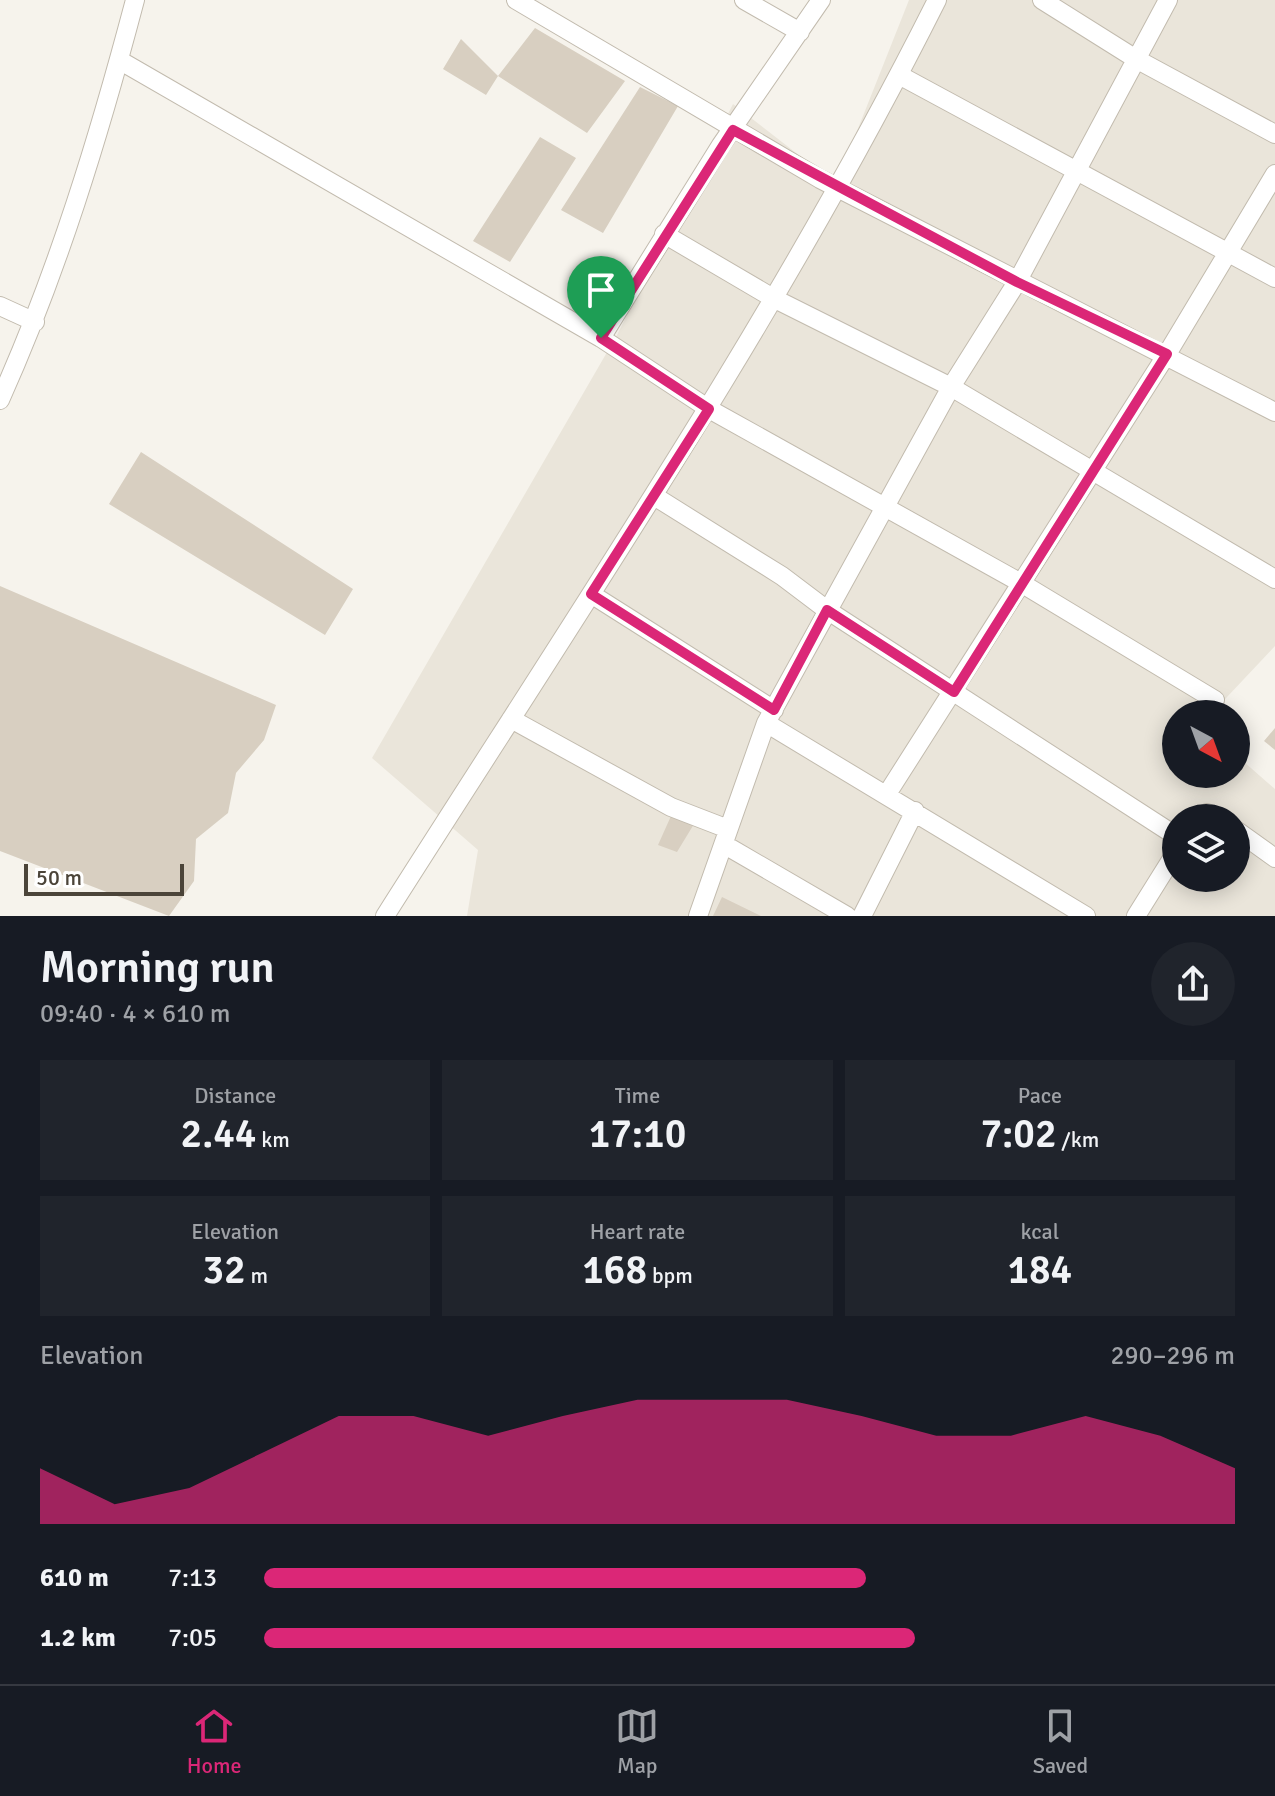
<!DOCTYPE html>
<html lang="en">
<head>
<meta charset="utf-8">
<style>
	:root { --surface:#171b24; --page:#20242c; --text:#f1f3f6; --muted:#9ea1a6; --line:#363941; --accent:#db2777 }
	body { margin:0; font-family:Signika,sans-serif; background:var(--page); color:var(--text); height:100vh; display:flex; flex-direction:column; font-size:30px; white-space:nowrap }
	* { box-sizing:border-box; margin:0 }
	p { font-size:26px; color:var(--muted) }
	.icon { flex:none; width:44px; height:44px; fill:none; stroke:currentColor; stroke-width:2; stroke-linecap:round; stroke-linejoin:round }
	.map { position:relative; height:916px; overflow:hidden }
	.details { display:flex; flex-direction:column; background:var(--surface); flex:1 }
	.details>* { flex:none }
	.needle { width:52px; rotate:139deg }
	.controls { position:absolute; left:1162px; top:700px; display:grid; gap:16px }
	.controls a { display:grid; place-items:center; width:88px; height:88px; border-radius:50%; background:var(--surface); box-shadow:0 4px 20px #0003; font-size:40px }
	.scale { position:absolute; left:24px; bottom:20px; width:160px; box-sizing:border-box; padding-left:8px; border:4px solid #4b4439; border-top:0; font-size:22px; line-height:28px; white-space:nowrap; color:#4b4439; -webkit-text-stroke:6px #fff; paint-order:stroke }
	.pin { position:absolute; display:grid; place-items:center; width:68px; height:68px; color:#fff; margin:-82px -34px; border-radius:50% 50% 50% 0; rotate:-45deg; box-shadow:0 0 8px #0007 }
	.pin .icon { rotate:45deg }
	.round { display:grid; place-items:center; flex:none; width:84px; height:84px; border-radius:42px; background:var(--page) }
	.summary { display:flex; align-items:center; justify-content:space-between; height:136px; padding:0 40px }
	h1 { font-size:44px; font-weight:600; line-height:60px }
	.figures { display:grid; grid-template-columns:repeat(3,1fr); gap:12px; height:136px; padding:8px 40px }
	.figures div { display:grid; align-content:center; border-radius:0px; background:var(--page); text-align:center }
	.figures b { font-size:40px; font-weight:600 }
	.figures small { font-size:22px; font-weight:400 }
	.figures p { font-size:22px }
	.chart { height:224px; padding:16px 40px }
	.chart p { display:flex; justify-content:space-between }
	.chart svg { width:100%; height:144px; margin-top:8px; fill:var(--accent); opacity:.7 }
	ul { padding:0 40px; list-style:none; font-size:26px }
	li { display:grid; grid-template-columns:128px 96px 1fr; align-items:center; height:60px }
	li i { height:20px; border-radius:10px; background:var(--accent) }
	.dock { display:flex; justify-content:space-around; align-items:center; height:112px; border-top:2px solid var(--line); background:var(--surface); font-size:22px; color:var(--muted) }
	.dock a { display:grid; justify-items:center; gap:4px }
	.dock .selected { color:var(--accent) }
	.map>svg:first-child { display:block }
</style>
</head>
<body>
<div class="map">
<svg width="1275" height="916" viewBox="0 0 1275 916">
	<rect width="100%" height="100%" fill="#f6f3ec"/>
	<!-- residential -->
	<path fill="#eae5da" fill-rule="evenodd" d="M 909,0 L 1275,0 L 1275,646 L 1211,714 L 1176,714 L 1176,774 L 1236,774 L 1236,755 L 1275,789 L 1275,916 L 467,916 L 478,850 L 372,758 L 617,335 L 733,104 L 836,184 ZM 1176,818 L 1236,818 L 1236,878 L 1176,878 Z"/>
	<!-- building -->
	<path fill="#d8cfc1" d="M 535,28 L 625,81 L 587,133 L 498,76 Z
		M 461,39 L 498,76 L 486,95 L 443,69 Z
		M 640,87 L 678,106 L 603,233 L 561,210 Z
		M 540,137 L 576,158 L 510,262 L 473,241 Z
		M 141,452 L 353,589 L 325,635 L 109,504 Z
		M 0,586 L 276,705 L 264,740 L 236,773 L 228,813 L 196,839 L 194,881 L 169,916 L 0,851 Z
		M 1275,728 L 1275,750 L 1264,741 Z
		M 671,816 L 694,824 L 677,852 L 658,845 Z
		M 722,897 L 761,916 L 713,916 Z"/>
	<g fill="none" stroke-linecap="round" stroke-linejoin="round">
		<defs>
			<path id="street" d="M 516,0 L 820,179 L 1275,412
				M 744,0 L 800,32
				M 1042,0 L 1136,59 L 1275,134
				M 119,60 L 601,338 L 709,409 L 1021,583 L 1215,700
				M 899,75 L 1275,278
				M 664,234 L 773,298 L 951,387 L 1275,579
				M 0,306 L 35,322
				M 601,338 L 721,145 L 821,0
				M 0,400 C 58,271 99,136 135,0
				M 654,496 L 782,576 L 827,610 L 1176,836
				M 591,594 L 774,710
				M 511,719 L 671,807 L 728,829
				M 766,723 L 1086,916
				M 887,794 L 1167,354 L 1275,174
				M 1200,818 L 1207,813 L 1220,818
				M 1236,830 L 1275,858
				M 725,845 L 847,916
				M 385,916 C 576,615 777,319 937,0
				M 698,916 L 766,723 L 951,387 L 1017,282 L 1168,0
				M 862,916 L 915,811
				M 1136,916 L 1176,852"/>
		</defs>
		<!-- street casing -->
		<use href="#street" stroke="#c2bbae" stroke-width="20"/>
		<!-- street -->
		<use href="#street" stroke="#fff" stroke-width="18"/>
	</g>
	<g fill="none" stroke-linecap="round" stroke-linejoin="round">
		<defs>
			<path id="route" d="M 733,130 L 1017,282 L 1167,354 L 954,692 L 827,610 L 774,710 L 591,594 L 709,409 L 601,338 Z"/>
		</defs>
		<!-- route casing -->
		<use href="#route" stroke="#fff" stroke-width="16"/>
		<!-- route -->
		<use href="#route" stroke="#db2777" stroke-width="10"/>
	</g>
</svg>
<div class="controls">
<a><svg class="needle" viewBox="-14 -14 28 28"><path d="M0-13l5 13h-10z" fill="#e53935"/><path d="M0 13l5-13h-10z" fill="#9ea1a6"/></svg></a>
<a><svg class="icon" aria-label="layers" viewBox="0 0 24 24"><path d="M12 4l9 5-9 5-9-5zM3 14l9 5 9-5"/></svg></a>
</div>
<div class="scale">50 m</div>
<div class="pin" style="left:601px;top:338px;background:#1e9e55"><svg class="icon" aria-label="arrive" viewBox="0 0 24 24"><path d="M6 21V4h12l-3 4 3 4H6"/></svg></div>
</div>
<section class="details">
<div class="summary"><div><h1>Morning run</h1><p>09:40 · 4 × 610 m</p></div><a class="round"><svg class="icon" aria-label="share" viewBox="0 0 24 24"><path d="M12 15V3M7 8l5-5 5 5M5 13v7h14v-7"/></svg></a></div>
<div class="figures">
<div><p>Distance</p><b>2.44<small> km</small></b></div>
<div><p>Time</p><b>17:10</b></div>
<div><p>Pace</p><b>7:02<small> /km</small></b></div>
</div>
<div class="figures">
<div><p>Elevation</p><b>32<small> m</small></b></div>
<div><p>Heart rate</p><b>168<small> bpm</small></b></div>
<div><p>kcal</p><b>184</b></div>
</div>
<div class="chart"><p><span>Elevation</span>290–296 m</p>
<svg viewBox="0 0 160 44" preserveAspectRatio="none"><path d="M0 44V27L10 38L20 33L30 22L40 11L50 11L60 17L70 11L80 6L90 6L100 6L110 11L120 17L130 17L140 11L150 17L160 27V44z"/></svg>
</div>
<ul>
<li><b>610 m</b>7:13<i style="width:62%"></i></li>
<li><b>1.2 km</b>7:05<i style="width:67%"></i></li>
</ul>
</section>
<nav class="dock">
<a class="selected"><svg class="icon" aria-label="home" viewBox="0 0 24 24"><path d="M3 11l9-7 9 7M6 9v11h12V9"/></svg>Home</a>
<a><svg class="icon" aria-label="map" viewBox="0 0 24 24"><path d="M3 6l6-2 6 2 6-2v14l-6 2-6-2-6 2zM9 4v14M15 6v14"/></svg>Map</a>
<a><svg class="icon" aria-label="saved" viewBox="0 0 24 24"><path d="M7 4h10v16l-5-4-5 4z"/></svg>Saved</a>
</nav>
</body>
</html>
